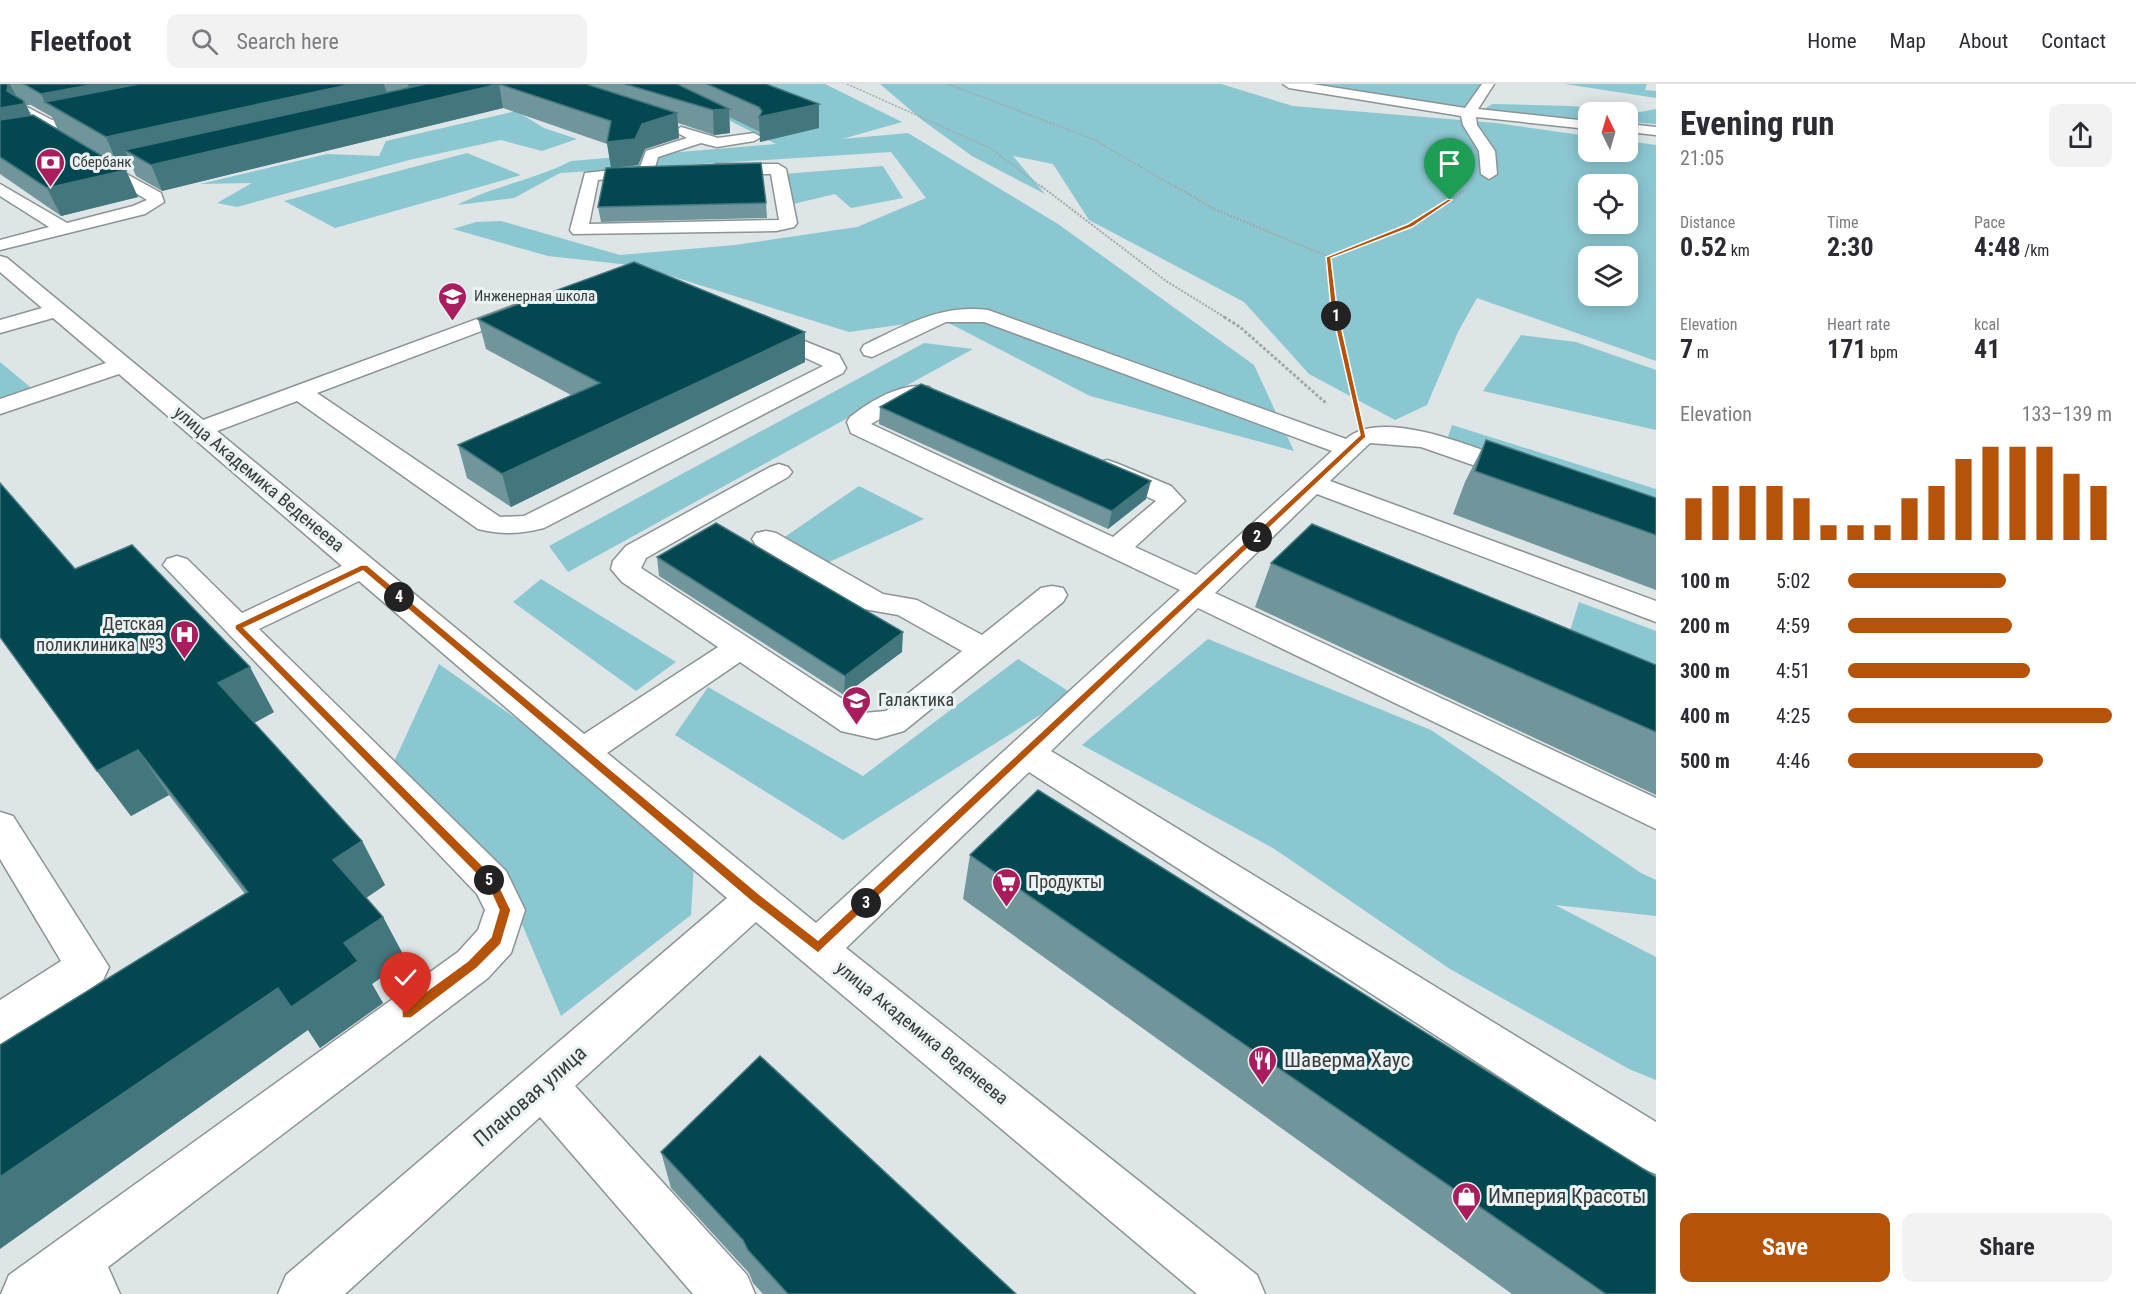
<!DOCTYPE html>
<html lang="en">
<head>
<meta charset="utf-8">
<style>
	:root { --surface:#fff; --page:#f2f2f3; --text:#2b2b33; --muted:#7c7c81; --line:#e1e1e2; --accent:#b45309 }
	body { margin:0; font-family:"Roboto Condensed",sans-serif; background:var(--page); color:var(--text); height:100vh; display:flex; flex-direction:column; font-size:22px; white-space:nowrap }
	* { box-sizing:border-box; margin:0 }
	p { font-size:20px; color:var(--muted) }
	.icon { flex:none; width:33px; height:33px; fill:none; stroke:currentColor; stroke-width:2; stroke-linecap:round; stroke-linejoin:round }
	.map { position:relative; flex:1; overflow:hidden }
	.panel { display:flex; flex-direction:column; background:var(--surface); width:480px }
	.panel>* { flex:none }
	.needle { width:39px; rotate:355deg }
	.fabs { position:absolute; left:1578px; top:18px; display:grid; gap:12px }
	.fabs a { display:grid; place-items:center; width:60px; height:60px; border-radius:12px; background:var(--surface); box-shadow:0 3px 15px #0003; font-size:30px }
	.pin { position:absolute; display:grid; place-items:center; width:51px; height:51px; color:#fff; margin:-62px -26px; border-radius:50% 50% 50% 0; rotate:-45deg; box-shadow:0 0 6px #0007 }
	.pin .icon { rotate:45deg }
	.km { position:absolute; width:30px; height:30px; margin:-15px; border-radius:50%; background:#222; color:#fff; font-size:16px; line-height:30px; text-align:center }
	.round { display:grid; place-items:center; flex:none; width:63px; height:63px; border-radius:12px; background:var(--page) }
	.headline { display:flex; align-items:center; justify-content:space-between; height:102px; padding:0 24px }
	h1 { font-size:33px; font-weight:700; line-height:45px }
	.stats { display:grid; grid-template-columns:repeat(3,1fr); gap:9px; height:102px; padding:6px 24px }
	.stats div { display:grid; align-content:center }
	.stats b { font-size:26px; font-weight:700 }
	.stats small { font-size:16px; font-weight:400 }
	.stats p { font-size:16px }
	.chart { height:168px; padding:12px 24px }
	.chart p { display:flex; justify-content:space-between }
	.chart svg { width:100%; height:108px; margin-top:6px; stroke:var(--accent); stroke-width:6 }
	.button { display:flex; gap:12px; margin-top:auto; padding:12px 24px }
	.button a { flex:1; height:69px; border-radius:12px; background:var(--accent); color:#fff; font-size:24px; font-weight:700; line-height:69px; text-align:center }
	.button a+a { background:var(--page); color:var(--text) }
	ul { padding:0 24px; list-style:none; font-size:20px }
	li { display:grid; grid-template-columns:96px 72px 1fr; align-items:center; height:45px }
	li i { height:15px; border-radius:8px; background:var(--accent) }
	header { display:flex; align-items:center; gap:36px; box-sizing:border-box; height:84px; padding:0 30px; background:var(--surface); border-bottom:2px solid var(--line) }
	header strong { font-size:28px }
	nav { display:flex; gap:33px; margin-inline-start:auto; font-size:21px }
	.search { width:420px; height:54px; background:var(--page); display:flex; align-items:center; gap:15px; box-sizing:border-box; padding:0 21px; border-radius:12px; color:var(--muted); font-size:22px }
	main { display:flex; flex:1; min-height:0 }
	.map>svg:first-child { display:block }
</style>
</head>
<body>
<header>
<strong>Fleetfoot</strong>
<div class="search"><svg class="icon" aria-label="search" viewBox="0 0 24 24"><circle cx="10" cy="10" r="6"/><path d="M15 15l6 6"/></svg>Search here</div>
<nav><a>Home</a><a>Map</a><a>About</a><a>Contact</a></nav>
</header>
<main>
<div class="map">
<svg width="1656" height="1210" viewBox="0 0 1656 1210">
	<rect width="100%" height="100%" fill="#dde5e6"/>
	<!-- green -->
	<path fill="#8bc7d1" fill-rule="evenodd" d="M 657,0 L 825,0 L 902,38 L 842,55 L 908,49 L 1058,140 L 1254,281 L 1294,367 L 1090,312 L 941,235 L 849,248 L 639,182 L 548,172 L 453,145 L 476,138 L 501,137 L 620,171 L 735,161 L 857,143 L 926,114 L 891,68 L 560,89 L 514,114 L 457,121 C 493,102 534,96 571,77 L 776,60 Z
		M 880,0 L 1221,0 L 1293,22 L 1496,39 L 1588,52 L 1588,68 L 1628,68 L 1628,57 L 1656,61 L 1656,277 L 1477,214 L 1458,248 L 1427,321 L 1395,336 L 1309,290 L 1244,218 L 1089,136 L 1053,80 L 1013,72 L 1045,110 L 972,72 L 922,36 ZM 1588,100 L 1628,100 L 1628,140 L 1588,140 ZM 1588,172 L 1628,172 L 1628,212 L 1588,212 Z
		M 1312,0 L 1481,0 L 1464,24 Z
		M 1565,0 L 1647,0 L 1645,6 L 1656,7 L 1656,14 Z
		M 1492,20 L 1570,22 L 1640,28 L 1656,25 L 1656,40 L 1628,38 L 1628,28 L 1588,28 L 1588,36 L 1483,26 Z
		M 516,27 L 544,44 L 577,55 L 542,67 L 501,56 L 409,76 L 237,123 L 217,119 L 252,99 L 200,100 L 327,70 L 379,72 L 386,57 Z
		M 467,69 L 521,91 L 335,144 L 284,117 Z
		M 883,82 L 903,114 L 851,124 L 835,110 L 789,121 L 784,90 Z
		M 1521,251 L 1576,258 L 1656,286 L 1656,346 L 1483,307 Z
		M 924,259 L 973,265 L 568,488 L 549,462 Z
		M 0,278 L 35,307 L 0,319 Z
		M 1452,341 L 1656,405 L 1656,436 L 1445,362 Z
		M 859,402 L 924,435 L 807,488 L 767,465 Z
		M 541,495 L 676,578 L 636,607 L 513,518 Z
		M 1579,518 L 1656,547 L 1656,609 L 1563,569 Z
		M 1208,555 L 1431,646 L 1641,789 L 1656,796 L 1656,832 L 1555,821 L 1656,873 L 1656,996 L 1629,985 L 1450,885 L 1273,764 L 1082,661 Z
		M 1018,575 L 1073,610 L 843,756 L 675,651 L 708,603 L 863,692 Z
		M 439,580 L 695,761 L 691,831 L 561,932 L 510,812 L 393,680 Z"/>
	<g fill="none" stroke-linecap="round" stroke-linejoin="round">
		<defs>
			<path id="minor" d="M 1283,0 L 1312,0 L 1465,24 L 1482,0 L 1494,0 L 1478,25 L 1588,37 L 1588,45 L 1476,33 L 1477,41 L 1495,67 L 1497,90 L 1489,95 L 1481,90 L 1479,67 L 1463,41 L 1461,32 L 1289,4 Z
				M 25,22 L 52,36 L 99,28 L 106,32 L 99,36 L 45,46 L 20,29 L 18,26 Z
				M 1628,40 L 1656,43 L 1656,51 L 1628,48 Z
				M 681,43 L 718,54 L 754,49 L 761,53 L 754,57 L 717,63 L 701,59 L 658,73 L 653,90 L 598,96 L 589,140 L 779,136 L 771,90 L 716,90 L 708,85 L 716,80 L 778,80 L 786,85 L 797,139 L 794,143 L 776,147 L 573,150 L 570,146 L 585,89 L 640,83 L 646,67 L 687,54 L 674,47 Z
				M 94,72 L 161,109 L 164,118 L 145,130 L 0,166 L 0,156 L 49,143 L 0,112 L 0,100 L 67,139 L 133,122 L 147,116 L 89,80 L 86,77 Z
				M 0,172 L 7,174 L 203,336 L 515,221 L 529,221 L 532,225 L 529,229 L 317,309 L 500,433 L 524,432 L 823,282 L 758,252 L 754,248 L 758,244 L 772,244 L 839,271 L 846,284 L 843,289 L 544,444 C 520,450 502,451 478,445 L 297,317 L 217,347 L 584,650 L 718,563 L 622,498 L 611,485 L 613,477 L 626,462 L 770,383 L 779,380 L 788,383 L 792,388 L 788,393 L 646,474 L 641,484 L 864,629 L 886,627 L 962,567 L 898,531 L 864,525 L 756,461 L 752,455 L 756,449 L 766,447 L 776,449 L 883,510 L 917,516 L 982,551 L 1041,504 L 1052,502 L 1063,504 L 1067,511 L 1063,518 L 904,647 L 876,655 L 841,647 L 740,578 L 607,669 L 816,839 L 1180,506 L 851,349 L 847,338 L 850,333 C 870,317 903,297 929,303 L 933,308 L 929,313 L 913,316 L 871,340 L 1113,453 L 1156,417 L 1098,389 L 1094,384 L 1098,379 L 1107,376 L 1116,379 L 1171,402 L 1185,417 L 1135,463 L 1196,491 L 1332,367 L 984,238 L 946,238 L 872,273 L 864,271 L 861,266 L 864,261 C 905,241 941,220 988,226 L 1346,355 C 1383,321 1487,368 1528,384 L 1532,389 L 1528,394 L 1519,397 L 1421,363 L 1370,359 L 1330,397 L 1656,517 L 1656,538 L 1317,410 L 1215,509 L 1656,714 L 1656,745 L 1198,524 L 1051,667 L 1656,1038 L 1656,1090 L 1639,1083 L 1029,688 L 846,864 L 1257,1191 L 1265,1210 L 1197,1210 L 756,838 L 575,1002 L 747,1191 L 755,1210 L 693,1210 L 540,1033 L 345,1210 L 278,1210 L 286,1191 L 727,814 L 359,497 L 259,545 L 506,787 L 525,826 L 511,869 L 488,894 L 108,1183 L 120,1210 L 1,1210 L 9,1191 L 458,868 L 478,846 L 485,826 L 477,810 L 163,481 L 167,475 L 177,472 L 187,475 L 242,529 L 342,482 L 119,290 L 0,330 L 0,315 L 106,279 L 53,234 L 0,249 L 0,236 L 42,224 L 0,188 Z
				M 0,728 L 13,732 L 109,883 L 103,896 L 16,956 L 0,962 L 0,916 L 61,877 L 0,775 Z"/>
		</defs>
		<!-- minor casing -->
		<use href="#minor" stroke="#8c9394" stroke-width="3"/>
		<!-- path-far2 -->
		<path stroke="#a1a8a9" stroke-width="1.5" stroke-dasharray="2 1.5" stroke-linecap="butt" d="M 847,0 L 990,64 L 1043,104
			M 948,0 L 1093,55 L 1177,104"/>
		<!-- path-far1 -->
		<path stroke="#a1a8a9" stroke-width="2" stroke-dasharray="2 1.5" stroke-linecap="butt" d="M 1041,102 L 1166,197 L 1226,234
			M 1175,102 L 1214,125 L 1329,173
			M 1336,234 L 1329,173 L 1410,142 L 1465,106"/>
		<!-- path -->
		<path stroke="#a1a8a9" stroke-width="3" stroke-dasharray="3 2" stroke-linecap="butt" d="M 1224,233 L 1240,243 L 1327,320
			M 1336,233 L 1356,322"/>
		<!-- minor -->
		<use href="#minor" fill="#fff" fill-rule="evenodd"/>
	</g>
	<!-- wall -->
	<path fill="#70969b" fill-rule="evenodd" d="M 0,0 L 766,0 L 819,20 L 819,44 L 760,58 L 760,48 L 729,33 L 730,49 L 714,51 L 678,39 L 679,54 L 645,65 L 638,81 L 617,83 L 766,119 L 767,134 L 601,138 L 598,123 L 611,83 L 607,60 L 503,24 L 162,107 L 136,92 L 131,80 L 120,82 L 138,113 L 61,132 L 0,90 ZM 26,21 L 31,21 L 52,33 L 58,46 L 31,31 Z
		M 478,235 L 805,248 L 805,278 L 511,423 L 467,394 L 458,361 L 571,311 L 486,265 Z
		M 880,323 L 1146,415 L 1108,445 L 879,340 Z
		M 1486,356 L 1656,414 L 1656,506 L 1453,430 L 1465,398 Z
		M 657,473 L 902,568 L 844,611 L 659,492 Z
		M 1271,479 L 1656,581 L 1656,711 L 1255,523 Z
		M 75,485 L 274,628 L 254,639 L 362,757 L 385,801 L 366,814 L 383,833 L 406,876 L 372,900 L 383,919 L 320,964 L 308,946 L 245,810 L 169,711 L 131,732 L 97,687 Z
		M 970,771 L 1656,1210 L 1512,1210 L 963,815 Z
		M 661,1068 L 1016,1210 L 763,1210 L 753,1199 L 749,1189 L 671,1104 Z"/>
	<!-- shaded-wall -->
	<path fill="#44767d" d="M 8,0 L 10,0 L 20,20 L 24,17 L 36,41 L 0,52 L 0,24 L 7,7 Z
		M 95,0 L 228,0 L 45,18 L 41,10 Z
		M 294,0 L 384,0 L 390,20 L 125,66 L 131,80 L 119,83 L 106,53 Z
		M 408,0 L 479,0 L 412,16 Z
		M 499,0 L 503,24 L 162,107 L 151,81 Z
		M 819,20 L 819,44 L 760,58 L 759,33 Z
		M 729,25 L 730,49 L 714,51 L 713,26 Z
		M 677,29 L 679,54 L 645,65 L 638,81 L 611,84 L 607,58 L 642,40 Z
		M 126,86 L 138,113 L 61,132 L 47,104 Z
		M 805,248 L 805,278 L 511,423 L 502,390 Z
		M 1151,397 L 1146,415 L 1108,445 L 1112,427 Z
		M 903,548 L 902,568 L 844,611 L 845,592 Z
		M 250,583 L 274,628 L 243,645 L 218,599 Z
		M 138,666 L 169,711 L 131,732 L 97,687 Z
		M 362,757 L 385,801 L 357,820 L 333,776 Z
		M 383,833 L 406,876 L 372,900 L 383,919 L 320,964 L 308,946 L 0,1165 L 0,1093 Z"/>
	<!-- building -->
	<path fill="#034750" stroke="#44767d" stroke-width="1.5" d="M 0,0 L 8,0 L 7,7 L 24,17 L 23,20 L 0,24 Z
		M 24,0 L 95,0 L 41,10 Z
		M 139,0 L 352,0 L 106,53 L 45,18 Z
		M 426,0 L 586,0 L 677,29 L 642,40 L 635,55 L 607,58 L 611,37 L 499,0 L 151,81 L 125,66 Z
		M 625,0 L 677,0 L 729,25 L 713,26 Z
		M 707,0 L 766,0 L 819,20 L 759,33 L 762,27 L 759,23 Z
		M 33,31 L 126,86 L 47,104 L 0,73 L 0,36 Z
		M 761,79 L 766,119 L 598,123 L 606,84 Z
		M 634,178 L 805,248 L 502,390 L 458,361 L 600,299 L 478,235 Z
		M 921,300 L 1151,397 L 1112,427 L 880,323 Z
		M 1486,356 L 1656,414 L 1656,451 L 1475,387 Z
		M 0,399 L 75,485 L 132,461 L 250,583 L 218,599 L 362,757 L 333,776 L 383,833 L 344,859 L 358,877 L 291,923 L 278,904 L 0,1093 L 0,961 L 248,808 L 138,666 L 97,687 L 0,553 Z
		M 716,439 L 903,548 L 845,592 L 657,473 Z
		M 1312,440 L 1656,581 L 1656,648 L 1271,479 Z
		M 1038,706 L 1656,1093 L 1656,1210 L 1606,1210 L 970,771 Z
		M 760,972 L 1016,1210 L 788,1210 L 748,1166 L 743,1156 L 661,1068 Z"/>
	<!-- route -->
	<path fill="#b45309" stroke="#fff" stroke-width="1.5" d="M 1448,115 L 1452,116 L 1412,143 L 1331,174 L 1337,224 L 1366,353 L 818,869 L 751,817 L 363,487 L 244,544 L 496,795 L 511,826 L 501,860 L 477,884 L 411,934 L 402,934 L 402,925 L 468,877 L 491,853 L 499,826 L 488,802 L 235,545 L 235,541 L 361,481 L 367,481 L 759,810 L 818,856 L 1360,351 L 1331,224 L 1326,173 L 1408,140 Z"/>
	<!-- icons -->
	<defs>
		<symbol id="bank-pin" viewBox="-11 -11 22 30"><path d="M0 17L-7.5 6A9.5 9.5 0 1 1 7.5 6Z" fill="#a91d5f" stroke="#eaf2f3"/><path d="M-6-4H6V4H-6ZM0-2.3a2.3 2.3 0 1 0 0 4.6a2.3 2.3 0 1 0 0-4.6Z" fill="#fff"/></symbol>
		<symbol id="school-pin" viewBox="-11 -11 22 30"><path d="M0 17L-7.5 6A9.5 9.5 0 1 1 7.5 6Z" fill="#a91d5f" stroke="#eaf2f3"/><path d="M0-5L7-2L0 1L-7-2ZM-4 1L0 2.5L4 1V4Q0 6-4 4Z" fill="#fff"/></symbol>
		<symbol id="hospital-pin" viewBox="-11 -11 22 30"><path d="M0 17L-7.5 6A9.5 9.5 0 1 1 7.5 6Z" fill="#a91d5f" stroke="#eaf2f3"/><path d="M-5-5h3v3.5h4V-5h3V5h-3V1.5h-4V5h-3Z" fill="#fff"/></symbol>
		<symbol id="supermarket-pin" viewBox="-11 -11 22 30"><path d="M0 17L-7.5 6A9.5 9.5 0 1 1 7.5 6Z" fill="#a91d5f" stroke="#eaf2f3"/><path d="M-6-5.5h2.5l.6 2H6L4.5 2H-2.5L-4.4-4H-6ZM-1.5 3.2a1.3 1.3 0 1 0 .1 0ZM3 3.2a1.3 1.3 0 1 0 .1 0Z" fill="#fff"/></symbol>
		<symbol id="restaurant-pin" viewBox="-11 -11 22 30"><path d="M0 17L-7.5 6A9.5 9.5 0 1 1 7.5 6Z" fill="#a91d5f" stroke="#eaf2f3"/><path d="M-5-6h1v4h1v-4h1v4h1v-4h1v5L-1.5 .5V6h-2V.5L-5-1ZM5-6V6H3V1.5H1.5Q1.5-4 5-6Z" fill="#fff"/></symbol>
		<symbol id="shop-pin" viewBox="-11 -11 22 30"><path d="M0 17L-7.5 6A9.5 9.5 0 1 1 7.5 6Z" fill="#a91d5f" stroke="#eaf2f3"/><path d="M-5-2.5h2.3a2.7 3.5 0 0 1 5.4 0H5L5.5 6h-11ZM-1.5-2.5h3a1.5 2.3 0 0 0-3 0Z" fill="#fff"/></symbol>
	</defs>
	<g fill-rule="evenodd">
		<use href="#bank-pin" x="34" y="62" width="33" height="45"/>
		<use href="#school-pin" x="436" y="196" width="33" height="45"/>
		<use href="#hospital-pin" x="168" y="534" width="33" height="45"/>
		<use href="#school-pin" x="840" y="600" width="33" height="45"/>
		<use href="#supermarket-pin" x="990" y="782" width="33" height="45"/>
		<use href="#restaurant-pin" x="1246" y="960" width="33" height="45"/>
		<use href="#shop-pin" x="1450" y="1096" width="33" height="45"/>
	</g>
	<g text-anchor="middle" stroke-width="6" stroke-linejoin="round" paint-order="stroke">
		<!-- far-poi labels -->
		<g font-size="15" fill="#383b3c" stroke="#eaf2f3" text-anchor="start">
			<text x="72" y="83">Сбербанк</text>
			<text x="474" y="217">Инженерная школа</text>
		</g>
		<!-- street labels -->
		<g font-size="18" fill="#383b3c" stroke="#eaf2f3">
			<text transform="translate(259 395) rotate(40)" y="6">улица Академика Веденеева</text>
			<text transform="translate(922 949) rotate(39)" y="6">улица Академика Веденеева</text>
		</g>
		<!-- poi labels -->
		<g font-size="18" fill="#383b3c" stroke="#eaf2f3" text-anchor="start">
			<text x="164" y="546" text-anchor="end">Детская<tspan x="164" dy="21">поликлиника №3</tspan></text>
			<text x="878" y="622">Галактика</text>
			<text x="1028" y="804">Продукты</text>
		</g>
		<!-- near-poi labels -->
		<g font-size="21" fill="#383b3c" stroke="#eaf2f3" text-anchor="start">
			<text x="1284" y="983">Шаверма Хаус</text>
			<text x="1488" y="1119">Империя Красоты</text>
		</g>
		<!-- near-street labels -->
		<g font-size="21" fill="#383b3c" stroke="#eaf2f3">
			<text transform="translate(530 1012) rotate(-41)" y="7">Плановая улица</text>
		</g>
	</g>
</svg>
<div class="fabs">
<a><svg class="needle" viewBox="-14 -14 28 28"><path d="M0-13l5 13h-10z" fill="#e53935"/><path d="M0 13l5-13h-10z" fill="#7c7c81"/></svg></a>
<a><svg class="icon" aria-label="locate" viewBox="0 0 24 24"><circle cx="12" cy="12" r="6"/><path d="M12 2v4M12 18v4M2 12h4M18 12h4"/></svg></a>
<a><svg class="icon" aria-label="layers" viewBox="0 0 24 24"><path d="M12 4l9 5-9 5-9-5zM3 14l9 5 9-5"/></svg></a>
</div>
<div class="pin" style="left:1450px;top:116px;background:#1e9e55"><svg class="icon" aria-label="arrive" viewBox="0 0 24 24"><path d="M6 21V4h12l-3 4 3 4H6"/></svg></div>
<div class="pin" style="left:406px;top:930px;background:#d93025"><svg class="icon" aria-label="check" viewBox="0 0 24 24"><path d="M5 12l5 5 9-10"/></svg></div>
<b class="km" style="left:1336px;top:232px">1</b>
<b class="km" style="left:1257px;top:453px">2</b>
<b class="km" style="left:866px;top:819px">3</b>
<b class="km" style="left:399px;top:513px">4</b>
<b class="km" style="left:489px;top:796px">5</b>
</div>
<section class="panel">
<div class="headline"><div><h1>Evening run</h1><p>21:05</p></div><a class="round"><svg class="icon" aria-label="share" viewBox="0 0 24 24"><path d="M12 15V3M7 8l5-5 5 5M5 13v7h14v-7"/></svg></a></div>
<div class="stats">
<div><p>Distance</p><b>0.52<small> km</small></b></div>
<div><p>Time</p><b>2:30</b></div>
<div><p>Pace</p><b>4:48<small> /km</small></b></div>
</div>
<div class="stats">
<div><p>Elevation</p><b>7<small> m</small></b></div>
<div><p>Heart rate</p><b>171<small> bpm</small></b></div>
<div><p>kcal</p><b>41</b></div>
</div>
<div class="chart"><p><span>Elevation</span>133–139 m</p>
<svg viewBox="0 0 160 44" preserveAspectRatio="none"><path d="M5 44V27M15 44V22M25 44V22M35 44V22M45 44V27M55 44V38M65 44V38M75 44V38M85 44V27M95 44V22M105 44V11M115 44V6M125 44V6M135 44V6M145 44V17M155 44V22"/></svg>
</div>
<ul>
<li><b>100 m</b>5:02<i style="width:60%"></i></li>
<li><b>200 m</b>4:59<i style="width:62%"></i></li>
<li><b>300 m</b>4:51<i style="width:69%"></i></li>
<li><b>400 m</b>4:25<i style="width:100%"></i></li>
<li><b>500 m</b>4:46<i style="width:74%"></i></li>
</ul>
<div class="button"><a>Save</a><a>Share</a></div>
</section>
</main>
</body>
</html>
